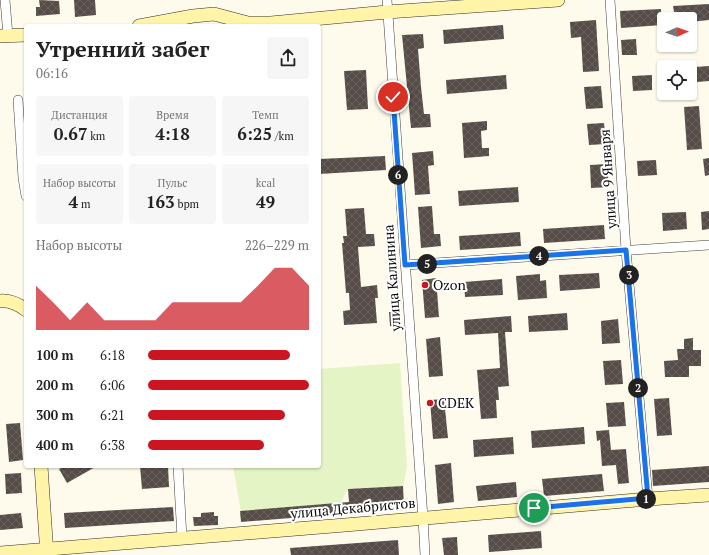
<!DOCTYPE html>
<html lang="ru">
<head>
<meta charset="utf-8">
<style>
	:root { --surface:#fff; --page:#f6f6f6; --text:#222; --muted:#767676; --accent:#cb1621 }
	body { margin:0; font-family:"PT Serif",serif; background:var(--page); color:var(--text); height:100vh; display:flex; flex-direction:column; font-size:15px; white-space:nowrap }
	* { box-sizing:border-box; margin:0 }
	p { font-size:13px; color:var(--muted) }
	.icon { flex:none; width:22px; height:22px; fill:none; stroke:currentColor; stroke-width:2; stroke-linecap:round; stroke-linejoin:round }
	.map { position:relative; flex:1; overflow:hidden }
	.sheet { position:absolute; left:24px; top:24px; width:297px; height:444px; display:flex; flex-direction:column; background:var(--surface); border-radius:4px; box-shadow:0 1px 3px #0004 }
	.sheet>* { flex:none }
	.needle { width:26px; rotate:88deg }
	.controls { position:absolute; left:657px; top:12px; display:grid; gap:8px }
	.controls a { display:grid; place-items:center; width:40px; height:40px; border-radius:4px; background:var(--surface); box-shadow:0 1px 3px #0004; font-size:20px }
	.pin { position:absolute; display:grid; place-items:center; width:34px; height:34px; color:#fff; margin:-17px; border:2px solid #fff; border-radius:50%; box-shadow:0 1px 4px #0007 }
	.km { position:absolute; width:20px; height:20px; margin:-10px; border-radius:50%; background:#222; color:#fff; font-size:11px; line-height:20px; text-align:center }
	.round { display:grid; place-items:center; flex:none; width:42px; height:42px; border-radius:4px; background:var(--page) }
	.overview { display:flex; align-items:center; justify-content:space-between; height:68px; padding:0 12px }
	h1 { font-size:22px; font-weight:700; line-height:30px }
	.stats { display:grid; grid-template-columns:repeat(3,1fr); gap:6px; height:68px; padding:4px 12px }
	.stats div { display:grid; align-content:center; border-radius:4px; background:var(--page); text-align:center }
	.stats b { font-size:17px; font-weight:700 }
	.stats small { font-size:11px; font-weight:400 }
	.stats p { font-size:11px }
	.chart { height:112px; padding:8px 12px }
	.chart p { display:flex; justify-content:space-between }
	.chart svg { width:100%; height:72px; margin-top:4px; fill:var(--accent); opacity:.7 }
	ul { padding:0 12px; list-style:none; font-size:13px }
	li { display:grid; grid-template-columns:64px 48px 1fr; align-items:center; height:30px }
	li i { height:10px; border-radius:5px; background:var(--accent) }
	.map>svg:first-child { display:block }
</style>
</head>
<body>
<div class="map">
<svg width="709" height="555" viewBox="0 0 709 555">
	<defs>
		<pattern id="building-cross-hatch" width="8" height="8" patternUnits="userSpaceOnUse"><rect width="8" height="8" fill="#564d48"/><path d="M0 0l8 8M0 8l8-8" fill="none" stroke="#69625e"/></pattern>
	</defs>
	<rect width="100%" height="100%" fill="#fffbec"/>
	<!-- pitch -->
	<path fill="#e4f4c4" d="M 400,363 L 407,468 L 403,486 L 348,489 L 339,506 L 241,512 L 233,466 L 319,466 L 319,369 Z"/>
	<!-- building -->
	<path fill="url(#building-cross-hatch)" d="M 39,0 L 59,1 L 60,14 L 36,16 L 36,7 L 40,7 Z
		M 74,0 L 95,0 L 96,15 L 75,17 Z
		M 709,4 L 709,20 L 690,22 L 690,19 L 661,19 L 662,25 L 621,28 L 620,11 L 661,9 L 661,13 L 674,12 L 673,6 Z
		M 596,20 L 599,71 L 583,72 L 581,37 L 571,38 L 570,22 Z
		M 503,25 L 504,39 L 444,44 L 443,30 Z
		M 423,34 L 424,48 L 418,49 L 421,87 L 424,114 L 430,114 L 431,127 L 411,128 L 402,35 Z
		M 636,39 L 637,55 L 622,55 L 621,40 Z
		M 709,66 L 709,81 L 697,82 L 695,67 Z
		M 366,70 L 368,109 L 347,110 L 344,71 Z
		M 506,75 L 507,89 L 447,94 L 446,80 Z
		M 652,75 L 652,90 L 633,91 L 632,76 Z
		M 601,86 L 603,108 L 586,109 L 584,87 Z
		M 699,106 L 702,149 L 687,150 L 684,107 Z
		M 487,121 L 487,130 L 481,131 L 482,148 L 489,148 L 489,156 L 464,158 L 462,123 Z
		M 604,123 L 606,144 L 589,145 L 587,124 Z
		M 433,151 L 434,165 L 428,166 L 430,194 L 415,195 L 412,153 Z
		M 385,156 L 386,170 L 319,174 L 319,159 Z
		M 709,158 L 709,175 L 705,176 L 703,159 Z
		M 656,160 L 657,175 L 638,176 L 637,161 Z
		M 607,164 L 609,187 L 591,188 L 590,165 Z
		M 518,187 L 519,202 L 459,206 L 458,191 Z
		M 432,206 L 434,234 L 440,234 L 441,246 L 421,248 L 418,207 Z
		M 364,208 L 366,234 L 374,234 L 375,246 L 358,247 L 361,287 L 377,285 L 378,298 L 375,298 L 377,323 L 344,325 L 343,311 L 350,310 L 349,293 L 346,293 L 342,243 L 344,243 L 343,236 L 347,236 L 345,209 Z
		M 709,211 L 709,229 L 702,230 L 701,212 Z
		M 686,212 L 687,229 L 663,231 L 662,213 Z
		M 604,225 L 605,239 L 544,243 L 543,229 Z
		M 520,232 L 521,246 L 460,250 L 459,236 Z
		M 599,273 L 600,288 L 560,291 L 559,275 Z
		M 540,274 L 540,281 L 546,280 L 547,298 L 518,300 L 516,276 Z
		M 436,278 L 439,317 L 425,318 L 422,280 Z
		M 502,279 L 503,295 L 465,297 L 464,282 Z
		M 389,312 L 395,312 L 396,326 L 390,326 Z
		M 567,313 L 568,330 L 529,332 L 528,316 Z
		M 511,316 L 512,332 L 505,332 L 509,386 L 498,387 L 499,400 L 496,400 L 497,418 L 481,419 L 477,370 L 500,368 L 498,333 L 465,335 L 464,320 Z
		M 618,319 L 620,343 L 602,344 L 601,321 Z
		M 440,337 L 443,376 L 429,377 L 426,339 Z
		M 693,338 L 693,350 L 701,350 L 701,366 L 689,366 L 689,377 L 665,377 L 664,361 L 678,360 L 677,349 L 684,349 L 684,339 Z
		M 621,360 L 623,384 L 605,385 L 603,361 Z
		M 669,398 L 672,435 L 657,436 L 654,399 Z
		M 444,399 L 448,438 L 433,439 L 430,400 Z
		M 624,402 L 626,426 L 608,427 L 606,403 Z
		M 20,423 L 23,460 L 9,462 L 6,424 Z
		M 584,427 L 585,444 L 532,448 L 531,431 Z
		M 609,430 L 611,450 L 626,449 L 629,483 L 618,484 L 616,465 L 602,466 L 600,440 L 597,441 L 596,431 Z
		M 513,437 L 514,454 L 474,457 L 473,440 Z
		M 451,463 L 454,502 L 438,504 L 435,465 Z
		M 66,466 L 97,466 L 67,483 L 59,469 Z
		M 140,466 L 168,466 L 169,487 L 142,489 Z
		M 709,466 L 709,482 L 653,486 L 652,470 Z
		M 21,473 L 22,493 L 6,494 L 5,474 Z
		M 602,474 L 604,491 L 544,496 L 542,479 Z
		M 516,482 L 517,497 L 478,501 L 476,486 Z
		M 403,486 L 404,507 L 339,511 L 339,514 L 241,522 L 240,511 L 349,502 L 348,489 Z
		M 173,507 L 174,521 L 65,528 L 64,513 Z
		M 214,512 L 214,516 L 218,516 L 218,525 L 194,526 L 193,517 L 201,517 L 201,513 Z
		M 21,513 L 23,528 L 0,530 L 0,515 Z
		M 541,531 L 542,548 L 489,552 L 488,535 Z
		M 457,537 L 458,555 L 444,555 L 442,538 Z
		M 398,540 L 399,555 L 291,555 L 290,548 Z"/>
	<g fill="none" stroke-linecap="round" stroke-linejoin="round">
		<defs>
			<path id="street" d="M 5,0 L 8,36
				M 387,0 L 423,518 L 425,555
				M 610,0 L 626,250 L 648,499
				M 18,100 L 23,178 L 26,196
				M 405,265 L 709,245
				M 178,466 L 182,538"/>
			<path id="secondary" d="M 139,26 L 193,16 L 214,14 L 248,23 L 271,23 L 387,12 L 558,0
				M 0,36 L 26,35
				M 0,301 C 10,300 18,304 26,310
				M 41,466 L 47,555
				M 0,553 L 345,525 L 648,499 L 709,495"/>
		</defs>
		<!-- street casing -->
		<use href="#street" stroke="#404040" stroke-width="10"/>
		<!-- secondary casing -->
		<use href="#secondary" stroke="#2f2f2f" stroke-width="14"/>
		<!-- street -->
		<use href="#street" stroke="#fff" stroke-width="9"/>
		<!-- secondary -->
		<use href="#secondary" stroke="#fff4a7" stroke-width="13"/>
	</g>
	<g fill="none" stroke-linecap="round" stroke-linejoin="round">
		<defs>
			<path id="route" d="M 393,97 L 405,265 L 626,250 L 648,498 L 534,508"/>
		</defs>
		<!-- route casing -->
		<use href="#route" stroke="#fff" stroke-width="8"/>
		<!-- route -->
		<use href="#route" stroke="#1a73e8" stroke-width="5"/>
	</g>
	<!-- markers -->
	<g fill="#cb1621" stroke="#fff" stroke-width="1.5">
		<circle cx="425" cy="285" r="4"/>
		<circle cx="430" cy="403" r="4"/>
	</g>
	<g text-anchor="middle" stroke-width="4" stroke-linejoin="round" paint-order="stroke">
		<!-- street labels -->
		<g font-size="14" fill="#0d0d0d" stroke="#fff">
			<text transform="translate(608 179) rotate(-94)" y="5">улица 9 Января</text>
			<text transform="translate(392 278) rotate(-94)" y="5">улица Калинина</text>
			<text transform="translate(353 508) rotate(-5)" y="5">улица Декабристов</text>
		</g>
		<!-- poi labels -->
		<g font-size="14" fill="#0d0d0d" stroke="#fff" text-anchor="start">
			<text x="433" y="290">Ozon</text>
			<text x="438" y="408">CDEK</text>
		</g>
	</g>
</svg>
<div class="controls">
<a><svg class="needle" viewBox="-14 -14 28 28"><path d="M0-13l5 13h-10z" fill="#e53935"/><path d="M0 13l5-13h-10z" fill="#767676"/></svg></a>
<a><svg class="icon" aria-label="locate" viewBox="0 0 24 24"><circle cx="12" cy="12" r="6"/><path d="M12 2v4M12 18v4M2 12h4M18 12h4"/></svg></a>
</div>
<div class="pin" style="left:534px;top:508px;background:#1e9e55"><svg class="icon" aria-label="arrive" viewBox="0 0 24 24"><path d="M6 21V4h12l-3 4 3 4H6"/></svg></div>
<div class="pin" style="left:393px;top:97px;background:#d93025"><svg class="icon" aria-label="check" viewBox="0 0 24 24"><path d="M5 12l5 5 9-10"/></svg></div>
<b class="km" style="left:646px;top:499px">1</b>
<b class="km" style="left:638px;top:388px">2</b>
<b class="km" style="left:629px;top:275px">3</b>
<b class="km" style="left:539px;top:256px">4</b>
<b class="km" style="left:427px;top:264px">5</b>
<b class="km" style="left:398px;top:175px">6</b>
<section class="sheet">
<div class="overview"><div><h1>Утренний забег</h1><p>06:16</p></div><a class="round"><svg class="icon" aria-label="share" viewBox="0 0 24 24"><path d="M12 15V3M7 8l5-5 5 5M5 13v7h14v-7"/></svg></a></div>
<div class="stats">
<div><p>Дистанция</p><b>0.67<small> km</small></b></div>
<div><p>Время</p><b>4:18</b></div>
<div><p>Темп</p><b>6:25<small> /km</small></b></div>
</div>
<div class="stats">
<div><p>Набор высоты</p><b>4<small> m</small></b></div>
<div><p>Пульс</p><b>163<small> bpm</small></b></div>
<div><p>kcal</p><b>49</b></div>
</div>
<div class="chart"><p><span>Набор высоты</span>226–229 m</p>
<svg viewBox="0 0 160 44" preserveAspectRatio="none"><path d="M0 44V17L10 27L20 38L30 27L40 38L50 38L60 38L70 38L80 27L90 27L100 27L110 27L120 27L130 17L140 6L150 6L160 17V44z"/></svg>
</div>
<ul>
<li><b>100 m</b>6:18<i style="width:88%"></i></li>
<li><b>200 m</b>6:06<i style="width:100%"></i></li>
<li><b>300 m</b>6:21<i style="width:85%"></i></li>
<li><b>400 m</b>6:38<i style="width:72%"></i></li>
</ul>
</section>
</div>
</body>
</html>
